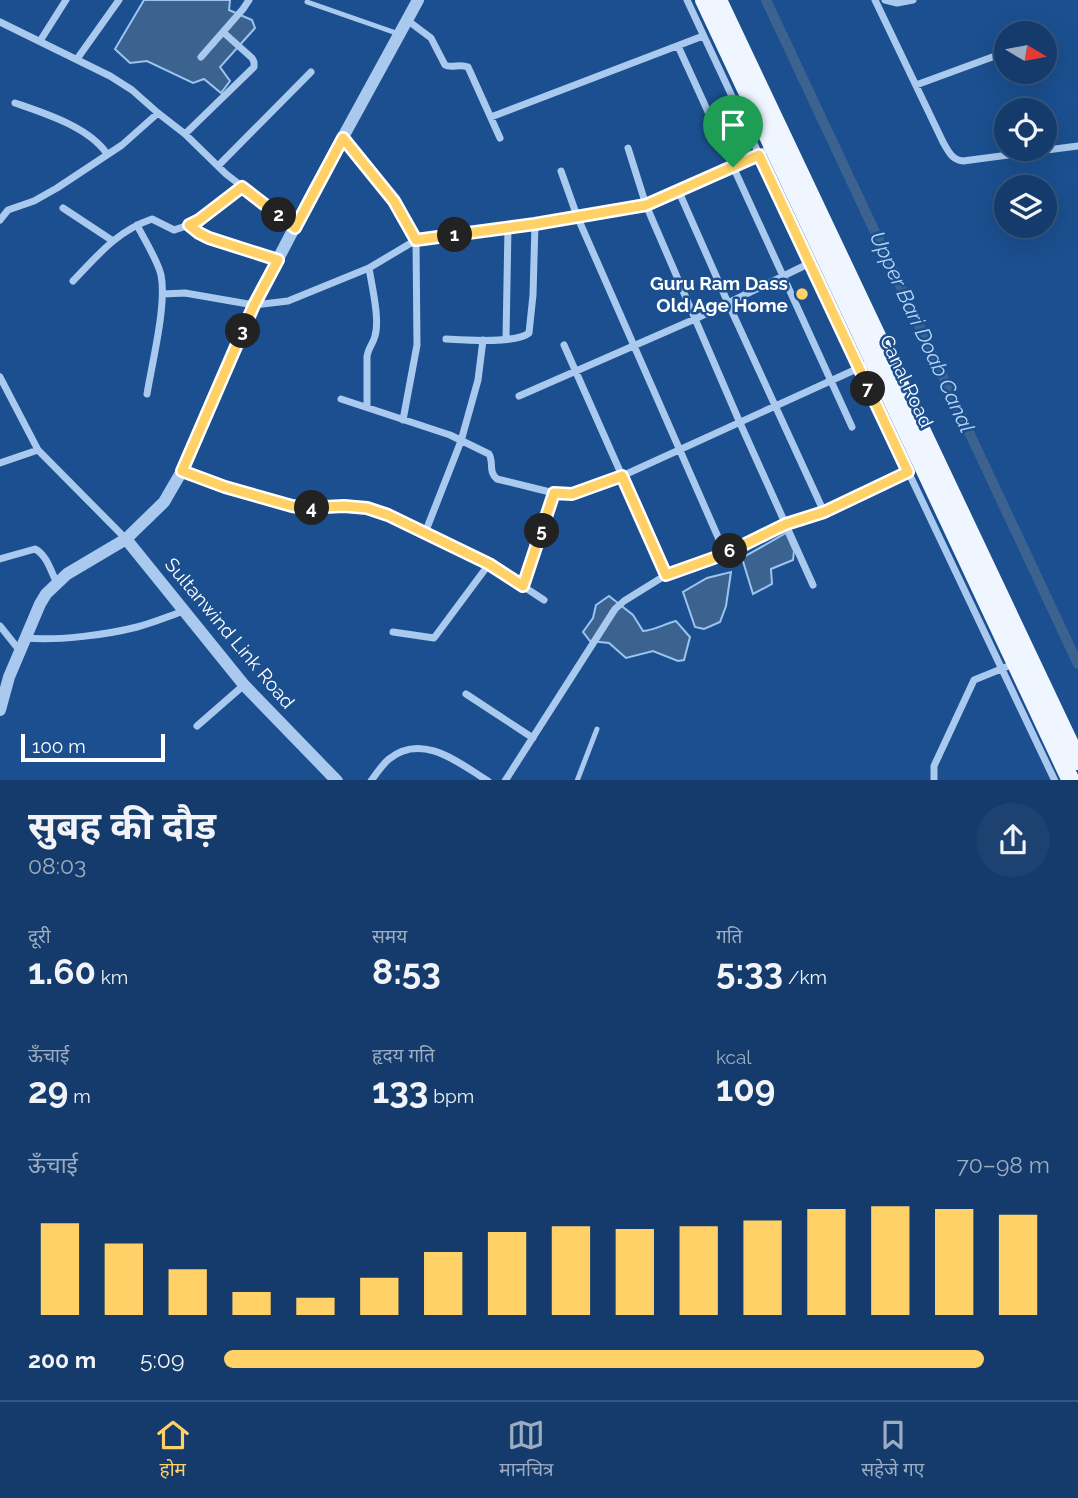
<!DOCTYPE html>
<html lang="hi">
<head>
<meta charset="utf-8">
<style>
	:root { --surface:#143b6b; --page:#1d4271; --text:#f1f3f6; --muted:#9dadc1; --line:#33557e; --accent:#ffd166 }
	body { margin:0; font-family:Raleway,"Noto Sans Devanagari",sans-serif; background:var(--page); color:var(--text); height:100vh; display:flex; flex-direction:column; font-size:26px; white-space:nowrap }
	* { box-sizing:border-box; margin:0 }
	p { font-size:23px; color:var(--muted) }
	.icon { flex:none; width:38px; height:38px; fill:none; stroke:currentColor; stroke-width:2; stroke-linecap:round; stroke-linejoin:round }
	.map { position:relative; height:780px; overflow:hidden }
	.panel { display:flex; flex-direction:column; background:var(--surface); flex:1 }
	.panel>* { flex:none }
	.needle { width:46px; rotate:100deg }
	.tools { position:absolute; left:994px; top:21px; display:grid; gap:14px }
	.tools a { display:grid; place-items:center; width:63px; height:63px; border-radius:50%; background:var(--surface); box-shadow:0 7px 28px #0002,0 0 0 2px var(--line); font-size:35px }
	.scale { position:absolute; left:21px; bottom:18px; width:144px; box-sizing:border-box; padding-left:7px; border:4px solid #fff; border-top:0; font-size:19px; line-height:24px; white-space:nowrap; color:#fff; -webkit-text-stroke:5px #1b4f8f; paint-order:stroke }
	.pin { position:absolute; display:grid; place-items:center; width:60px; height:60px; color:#fff; margin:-72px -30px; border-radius:50% 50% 50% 0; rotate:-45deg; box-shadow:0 0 7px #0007 }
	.pin .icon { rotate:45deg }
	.km { position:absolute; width:35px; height:35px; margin:-18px; border-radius:50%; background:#222; color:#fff; font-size:19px; line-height:35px; text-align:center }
	.round { display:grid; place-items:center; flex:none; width:74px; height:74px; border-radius:37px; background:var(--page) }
	.headline { display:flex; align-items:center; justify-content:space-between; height:119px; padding:0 28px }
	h1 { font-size:38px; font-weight:700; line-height:52px }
	.figures { display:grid; grid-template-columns:repeat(3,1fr); gap:10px; height:119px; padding:7px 28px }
	.figures div { display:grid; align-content:center }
	.figures b { font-size:35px; font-weight:700 }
	.figures small { font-size:19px; font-weight:400 }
	.figures p { font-size:19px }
	.chart { height:196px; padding:14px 28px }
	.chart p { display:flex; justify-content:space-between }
	.chart svg { width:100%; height:126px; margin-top:7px; stroke:var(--accent); stroke-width:6 }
	ul { padding:0 28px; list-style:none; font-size:23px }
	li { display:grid; grid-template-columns:112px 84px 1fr; align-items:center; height:52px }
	li i { height:18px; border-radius:9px; background:var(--accent) }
	.dock { display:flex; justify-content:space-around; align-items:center; height:98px; border-top:2px solid var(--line); background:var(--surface); font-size:19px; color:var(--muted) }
	.dock a { display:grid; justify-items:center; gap:4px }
	.dock .selected { color:var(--accent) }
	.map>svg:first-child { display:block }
</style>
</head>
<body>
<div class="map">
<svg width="1078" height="781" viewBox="0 0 1078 781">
	<rect width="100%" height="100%" fill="#1b4f8f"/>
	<!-- water -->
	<path fill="#3c6290" stroke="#9cc4f0" stroke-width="2" d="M 144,0 L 230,0 L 229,10 L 252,20 L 255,28 L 220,67 L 230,81 L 221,93 L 204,79 L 193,83 L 147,61 L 130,63 L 115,49 Z
		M 786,533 L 794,551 L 793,560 L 771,569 L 772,584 L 753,594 L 742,558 Z
		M 731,572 L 726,606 L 720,622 L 704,629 L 695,627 L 683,592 L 707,578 Z
		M 609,596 L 633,615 L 643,631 C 655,630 664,624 676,621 L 690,637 L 684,660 L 678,661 L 653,651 L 626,658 L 609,643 L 590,641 L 583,632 L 593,618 L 596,605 Z"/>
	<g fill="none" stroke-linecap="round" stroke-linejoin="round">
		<!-- canal -->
		<path stroke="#3c6290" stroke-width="10" d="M 766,0 L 1078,664"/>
		<!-- service -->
		<path stroke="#a9c9ee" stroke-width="5" d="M 307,2 L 399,34
			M 577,781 L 597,729"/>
		<!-- minor -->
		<path stroke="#a9c9ee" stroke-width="7" d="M 687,0 L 859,368 L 1055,781
			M 875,0 L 943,142 C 948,151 952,160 963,161 L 1078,146
			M 885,0 L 897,3 L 913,0
			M 407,20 L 431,38 L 445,65 C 452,69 459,63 468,67 L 500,138
			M 0,22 L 110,76 L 132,90 L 158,113 L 185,134 L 226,174 L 295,227
			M 40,41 L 66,0
			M 678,46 L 852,427
			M 201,57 L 243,9 L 249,0
			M 77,59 L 119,0
			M 916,85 L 1006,52
			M 15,103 C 44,113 89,127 107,154
			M 491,117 L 703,36
			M 185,134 L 254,67 L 254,62 L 252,58 L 223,32
			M 343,138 L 394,201 L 416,240 L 417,345 L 403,420
			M 628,148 L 646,205 L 740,423 L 813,585
			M 218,166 L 311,72
			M 561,171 L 577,216 L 725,553
			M 679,192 L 728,303 L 824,512
			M 63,208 L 113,241
			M 0,220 L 8,210 L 34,201 L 57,188 L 122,145 L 158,113
			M 137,225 C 144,239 158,261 161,275 C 167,304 152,363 147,394
			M 189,225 L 199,233 L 209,238 L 278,260
			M 73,281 C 98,255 117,231 152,219 L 174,230 C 201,223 221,203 242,186
			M 163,294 L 185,293 L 254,305 L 288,301 L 369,268 L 416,240 L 535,224 L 646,205 L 733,167 L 772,147
			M 446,339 C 464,340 516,344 529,333 L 533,295 L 535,224
			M 506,339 L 508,227
			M 564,345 L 666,575
			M 0,377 L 38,450 L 126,539
			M 519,396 L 695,319 L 810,263
			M 341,399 L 450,435 L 489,454 C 494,462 488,472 497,479 L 554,493
			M 367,407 L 367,357 C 368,348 373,344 375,336 C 380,319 372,287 369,268
			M 0,463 L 38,450
			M 182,471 L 224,487 L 292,506 L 321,508 L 354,506 L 367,508 L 388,515 L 489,564 L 544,600
			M 425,533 L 461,441 L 478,380 L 483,340
			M 0,559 L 35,549 C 47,555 51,572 57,583
			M 523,586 L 554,493 L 572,494 L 622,476 L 872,362
			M 0,626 L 20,651
			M 393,632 L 434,638 L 489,564
			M 25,638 C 57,641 106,635 137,627 C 153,623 169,616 184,611
			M 466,694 L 533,738
			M 197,726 L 244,685
			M 371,781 C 376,774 382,765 389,759 C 422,732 459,763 488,781
			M 505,781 L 615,609 L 624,601 L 666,575 L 725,553 L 786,524 L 824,512 L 908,472
			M 934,781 L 934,766 L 974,680 L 1006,667"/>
		<!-- tertiary -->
		<path stroke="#a9c9ee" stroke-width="12" d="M 126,539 L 244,685 L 337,781
			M 0,710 L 9,677 L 40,604 L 46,594 L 67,574 L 126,539 L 164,502 L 182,471 L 254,305 L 314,190 L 418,0"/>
		<!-- primary -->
		<path stroke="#f0f6ff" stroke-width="18" d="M 704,0 L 1071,781
			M 718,0 L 1078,761"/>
	</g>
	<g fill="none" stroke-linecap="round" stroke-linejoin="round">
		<defs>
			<path id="route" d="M 343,138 L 394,201 L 416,240 L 535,224 L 646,205 L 759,155 L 908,472 L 824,512 L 786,524 L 725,554 L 666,575 L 622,476 L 572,494 L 554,493 L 523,586 L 489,564 L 388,515 L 367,508 L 344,506 L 305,508 L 292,506 L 225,487 L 182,471 L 254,305 L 278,260 L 209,238 L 199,233 L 189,225 L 199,220 L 242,187 L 295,228 Z"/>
		</defs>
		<!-- route casing -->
		<use href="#route" stroke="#fff" stroke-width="14"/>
		<!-- route -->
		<use href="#route" stroke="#ffd166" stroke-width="9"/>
	</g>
	<!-- markers -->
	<circle fill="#ffd166" stroke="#1b4f8f" stroke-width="2.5" cx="802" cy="294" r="7"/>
	<g text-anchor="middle" stroke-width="5" stroke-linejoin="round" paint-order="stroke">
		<!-- poi labels -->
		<g font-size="19" font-weight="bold" fill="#fff" stroke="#1b4f8f" text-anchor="end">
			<text x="788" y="290">Guru Ram Dass<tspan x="788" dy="22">Old Age Home</tspan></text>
		</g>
		<!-- street labels -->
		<g font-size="19" fill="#fff" stroke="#1b4f8f">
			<text transform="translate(907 381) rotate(65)" y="7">Canal Road</text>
			<text transform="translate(230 633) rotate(50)" y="7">Sultanwind Link Road</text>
		</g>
		<!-- water labels -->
		<g font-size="21" font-style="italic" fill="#b5d3f5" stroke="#1b4f8f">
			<text transform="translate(922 332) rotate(65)" y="7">Upper Bari Doab Canal</text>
		</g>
	</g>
</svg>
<div class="tools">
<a><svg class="needle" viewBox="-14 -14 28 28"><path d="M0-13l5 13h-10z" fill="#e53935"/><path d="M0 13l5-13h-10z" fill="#9dadc1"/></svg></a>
<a><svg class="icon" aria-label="locate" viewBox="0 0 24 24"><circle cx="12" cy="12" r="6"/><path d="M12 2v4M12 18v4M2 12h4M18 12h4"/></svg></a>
<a><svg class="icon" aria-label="layers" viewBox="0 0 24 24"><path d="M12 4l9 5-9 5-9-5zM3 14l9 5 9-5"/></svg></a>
</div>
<div class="scale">100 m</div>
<div class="pin" style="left:733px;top:167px;background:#1e9e55"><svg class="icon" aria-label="arrive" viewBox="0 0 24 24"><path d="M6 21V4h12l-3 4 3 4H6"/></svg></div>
<b class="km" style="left:455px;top:235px">1</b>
<b class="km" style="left:279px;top:215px">2</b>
<b class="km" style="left:243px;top:331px">3</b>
<b class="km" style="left:312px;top:508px">4</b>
<b class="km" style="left:542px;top:531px">5</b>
<b class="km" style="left:730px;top:551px">6</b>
<b class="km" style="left:868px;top:389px">7</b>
</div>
<section class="panel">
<div class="headline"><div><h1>सुबह की दौड़</h1><p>08:03</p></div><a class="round"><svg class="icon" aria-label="share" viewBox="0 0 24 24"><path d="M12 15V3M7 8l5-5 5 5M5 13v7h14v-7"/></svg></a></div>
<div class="figures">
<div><p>दूरी</p><b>1.60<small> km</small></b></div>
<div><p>समय</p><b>8:53</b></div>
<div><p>गति</p><b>5:33<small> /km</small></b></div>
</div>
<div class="figures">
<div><p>ऊँचाई</p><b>29<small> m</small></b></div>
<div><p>हृदय गति</p><b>133<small> bpm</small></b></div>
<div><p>kcal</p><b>109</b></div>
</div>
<div class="chart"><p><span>ऊँचाई</span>70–98 m</p>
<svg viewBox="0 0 160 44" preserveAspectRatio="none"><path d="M5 44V12M15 44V19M25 44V28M35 44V36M45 44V38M55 44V31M65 44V22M75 44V15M85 44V13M95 44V14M105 44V13M115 44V11M125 44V7M135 44V6M145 44V7M155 44V9"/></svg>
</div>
<ul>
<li><b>200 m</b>5:09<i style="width:92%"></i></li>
</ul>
</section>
<nav class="dock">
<a class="selected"><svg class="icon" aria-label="home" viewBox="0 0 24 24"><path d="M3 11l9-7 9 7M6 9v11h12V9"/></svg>होम</a>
<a><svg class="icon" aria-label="map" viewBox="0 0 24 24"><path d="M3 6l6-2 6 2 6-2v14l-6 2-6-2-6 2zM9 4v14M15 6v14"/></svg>मानचित्र</a>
<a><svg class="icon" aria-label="saved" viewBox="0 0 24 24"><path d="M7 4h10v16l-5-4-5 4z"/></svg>सहेजे गए</a>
</nav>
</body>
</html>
